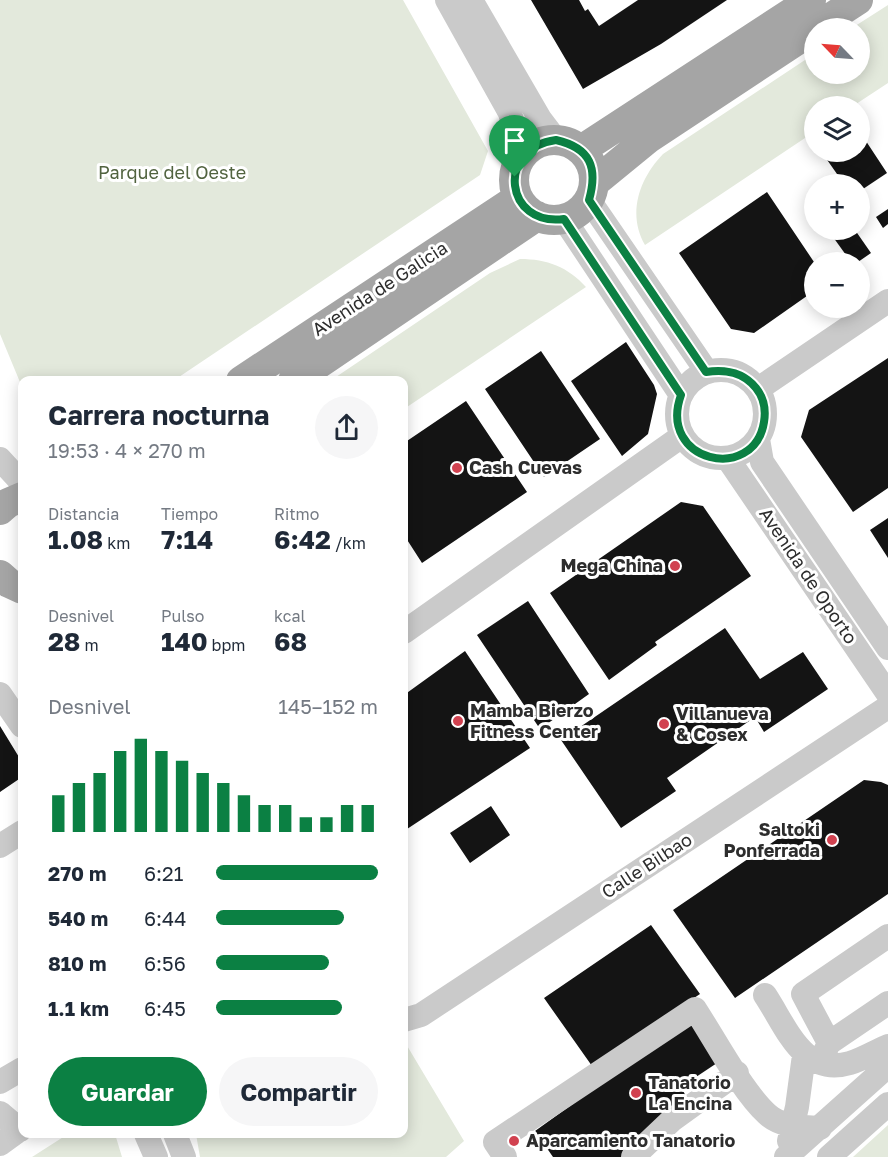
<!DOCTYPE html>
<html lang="es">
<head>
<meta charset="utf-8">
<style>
	:root { --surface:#fff; --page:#f6f6f7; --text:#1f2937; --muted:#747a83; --accent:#0b8043 }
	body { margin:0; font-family:"Golos Text",sans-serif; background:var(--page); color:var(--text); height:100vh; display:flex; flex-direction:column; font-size:22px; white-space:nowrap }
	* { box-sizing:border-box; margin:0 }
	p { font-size:20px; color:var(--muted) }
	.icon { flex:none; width:33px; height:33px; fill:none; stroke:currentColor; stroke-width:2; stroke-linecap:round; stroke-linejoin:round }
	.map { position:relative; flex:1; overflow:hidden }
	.details { position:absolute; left:18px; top:376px; width:390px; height:762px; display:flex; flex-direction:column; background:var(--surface); border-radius:12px; box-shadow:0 3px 15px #0003 }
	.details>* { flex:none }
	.needle { width:39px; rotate:295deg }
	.controls { position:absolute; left:804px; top:18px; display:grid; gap:12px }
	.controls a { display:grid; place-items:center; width:66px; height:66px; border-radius:50%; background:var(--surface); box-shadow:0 3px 15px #0003; font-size:30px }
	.pin { position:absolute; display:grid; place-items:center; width:51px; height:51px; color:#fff; margin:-62px -26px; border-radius:50% 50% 50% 0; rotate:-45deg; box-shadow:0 0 6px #0007 }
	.pin .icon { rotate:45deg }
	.round { display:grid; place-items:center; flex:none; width:63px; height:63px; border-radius:32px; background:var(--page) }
	.overview { display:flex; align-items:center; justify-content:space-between; height:102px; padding:0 30px }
	h1 { font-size:27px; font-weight:700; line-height:45px }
	.metrics { display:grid; grid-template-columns:repeat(3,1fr); gap:9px; height:102px; padding:6px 30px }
	.metrics div { display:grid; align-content:center }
	.metrics b { font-size:26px; font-weight:700 }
	.metrics small { font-size:16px; font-weight:400 }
	.metrics p { font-size:16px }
	.chart { height:168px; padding:12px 30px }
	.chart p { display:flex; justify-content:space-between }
	.chart svg { width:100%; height:108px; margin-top:6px; stroke:var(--accent); stroke-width:6 }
	.action { display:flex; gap:12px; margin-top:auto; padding:12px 30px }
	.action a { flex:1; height:69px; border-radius:36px; background:var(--accent); color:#fff; font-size:24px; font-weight:700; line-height:69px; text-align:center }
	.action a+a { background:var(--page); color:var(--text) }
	ul { padding:0 30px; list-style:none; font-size:20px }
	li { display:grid; grid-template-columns:96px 72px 1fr; align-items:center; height:45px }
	li i { height:15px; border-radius:8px; background:var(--accent) }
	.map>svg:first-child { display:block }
</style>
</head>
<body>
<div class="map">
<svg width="888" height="1157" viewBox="0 0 888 1157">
	<rect width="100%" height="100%" fill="#fff"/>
	<!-- green -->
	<path fill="#e3e9dc" d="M 0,0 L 403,0 L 488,151 L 480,175 L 173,381 L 22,381 L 22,387 L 0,334 Z
		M 888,5 L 888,83 L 853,106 L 814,106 L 814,132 L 645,245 C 627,214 639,179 663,154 L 814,54 L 814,74 L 860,74 L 860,28 L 852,28 Z
		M 520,259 C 547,259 568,267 586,287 L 404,409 L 404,381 L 330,381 L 490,273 Z
		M 404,1044 L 406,1044 L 464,1141 L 446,1157 L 200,1157 L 196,1134 L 404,1134 Z
		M 888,1125 L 888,1157 L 853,1157 Z
		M 68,1134 L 115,1134 L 122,1157 L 32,1157 Z"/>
	<!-- building -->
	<path fill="#141414" d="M 531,0 L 579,0 L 585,11 L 588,9 L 599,26 L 638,0 L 727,0 L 661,44 L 583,89 Z
		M 860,132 L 887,173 L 860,191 L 860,184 L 844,184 L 823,154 L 827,152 L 860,152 Z
		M 767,192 L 814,262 L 814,291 L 754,333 L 731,329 L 679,253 Z
		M 888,209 L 888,224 L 883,228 L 876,217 Z
		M 828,230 L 855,230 L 871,253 L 858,262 L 851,262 Z
		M 626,342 L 654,385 L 657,394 L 648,434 L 622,456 L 571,381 Z
		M 541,351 L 600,439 L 544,477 L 485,389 Z
		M 888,358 L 888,488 L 853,512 L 801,437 L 809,410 Z
		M 466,401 L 527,492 L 422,563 L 404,535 L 404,443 Z
		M 681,502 L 703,506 L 751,576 L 655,642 L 657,645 L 609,680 L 550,593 Z
		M 888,518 L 888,558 L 870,530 Z
		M 528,601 L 589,694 L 540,729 L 477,635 Z
		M 725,628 L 760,679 L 803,652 L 828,689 L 764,732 L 755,717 L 667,778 L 676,791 L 621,828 L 561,740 Z
		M 465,651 L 530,748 L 404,831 L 404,695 Z
		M 0,726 L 22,762 L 22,777 L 0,792 Z
		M 864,780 L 881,782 L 888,785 L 888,894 L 735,998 L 673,910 Z
		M 491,806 L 510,835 L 470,863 L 450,833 Z
		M 651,925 L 700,994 L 592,1066 L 544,998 Z
		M 693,1018 L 720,1061 L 681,1087 L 688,1100 L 622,1157 L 553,1157 L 535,1131 Z"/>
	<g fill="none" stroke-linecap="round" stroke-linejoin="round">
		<!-- minor -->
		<path stroke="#cacaca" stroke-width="24" d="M 447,0 L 510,113 L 522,157
			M 471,0 L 540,119 L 556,140
			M 589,200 L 707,372
			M 564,219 L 681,395
			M677 414a44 44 0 1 1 88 0a44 44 0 1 1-88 0Z
			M 758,389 L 888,301
			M 758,439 L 762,462 L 888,648
			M 0,459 L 22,483
			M 728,459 L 888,694
			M 404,632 L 682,436
			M 0,694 L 22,726
			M 0,846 L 22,832
			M 765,995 C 787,1028 803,1077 850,1063 C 863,1059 876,1051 888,1046
			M 404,1020 L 421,1015 L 888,707
			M 829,1043 L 803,994 L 888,936
			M 823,1056 L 829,1043 L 888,1003
			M 0,1082 L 22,1069
			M 0,1113 L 20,1130
			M 146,1134 L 156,1157
			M 175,1134 L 184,1157
			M 789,1141 L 797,1107 L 804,1055
			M 0,1144 L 22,1128
			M 505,1157 L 495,1142 L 695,1009 C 714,1038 742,1091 767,1114 C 781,1127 802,1127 820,1128
			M 633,1157 L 672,1120 L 737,1073
			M 786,1157 L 888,1066
			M 829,1157 L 888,1104"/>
		<!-- major -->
		<path stroke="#a5a5a5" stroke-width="30" d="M 815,28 L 858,0
			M514 180a40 40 0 1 1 80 0a40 40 0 1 1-80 0Z
			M 581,150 L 811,0
			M 594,183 L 649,138 L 814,29
			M 241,381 L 518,198
			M 293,381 L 537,216
			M 0,510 L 8,503 L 22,497
			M 0,575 L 9,583 L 22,589"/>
	</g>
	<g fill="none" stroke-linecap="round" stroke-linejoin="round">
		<defs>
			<path id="route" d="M 556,140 C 591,148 598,168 589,200 L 706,372 C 726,369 743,372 756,388 C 764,398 766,410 764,422 C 754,484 657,462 681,395 L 564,219 C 505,227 495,148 556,140 Z"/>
		</defs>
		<!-- route casing -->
		<use href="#route" stroke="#fff" stroke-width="12"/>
		<!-- route -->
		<use href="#route" stroke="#0b8043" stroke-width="8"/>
	</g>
	<!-- markers -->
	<g fill="#d14250" stroke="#fff" stroke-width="2">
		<circle cx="457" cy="468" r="6"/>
		<circle cx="675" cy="566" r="6"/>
		<circle cx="458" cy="721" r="6"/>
		<circle cx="664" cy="724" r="6"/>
		<circle cx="832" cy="840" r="6"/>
		<circle cx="636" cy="1093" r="6"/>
		<circle cx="514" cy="1141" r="6"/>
	</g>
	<g text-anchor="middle" stroke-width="6" stroke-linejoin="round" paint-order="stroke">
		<!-- park labels -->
		<g font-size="18" fill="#51633f" stroke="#fff">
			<text x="172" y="179">Parque del Oeste</text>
		</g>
		<!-- street labels -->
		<g font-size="18" fill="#2d2d2d" stroke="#fff">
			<text transform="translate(380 289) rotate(-33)" y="6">Avenida de Galicia</text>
			<text transform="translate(808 576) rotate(56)" y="6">Avenida de Oporto</text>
			<text transform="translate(647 866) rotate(-33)" y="6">Calle Bilbao</text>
		</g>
		<!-- poi labels -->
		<g font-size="18" font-weight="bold" fill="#2d2d2d" stroke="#fff" text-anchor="start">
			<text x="469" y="474">Cash Cuevas</text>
			<text x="663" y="572" text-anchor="end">Mega China</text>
			<text x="470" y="717">Mamba Bierzo<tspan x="470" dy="21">Fitness Center</tspan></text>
			<text x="676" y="720">Villanueva<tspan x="676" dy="21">&amp; Cosex</tspan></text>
			<text x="820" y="836" text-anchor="end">Saltoki<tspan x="820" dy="21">Ponferrada</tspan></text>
			<text x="648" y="1089">Tanatorio<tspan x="648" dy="21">La Encina</tspan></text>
			<text x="526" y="1147">Aparcamiento Tanatorio</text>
		</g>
	</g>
</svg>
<div class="controls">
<a><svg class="needle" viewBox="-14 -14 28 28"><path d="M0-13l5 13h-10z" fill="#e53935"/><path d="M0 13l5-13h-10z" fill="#747a83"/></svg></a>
<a><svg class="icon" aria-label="layers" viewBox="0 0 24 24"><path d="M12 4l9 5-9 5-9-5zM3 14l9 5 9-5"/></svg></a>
<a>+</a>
<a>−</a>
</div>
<div class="pin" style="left:515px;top:177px;background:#1e9e55"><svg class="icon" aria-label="arrive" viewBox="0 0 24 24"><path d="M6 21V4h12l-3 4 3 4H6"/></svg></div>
<section class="details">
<div class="overview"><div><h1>Carrera nocturna</h1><p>19:53 · 4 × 270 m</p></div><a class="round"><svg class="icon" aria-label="share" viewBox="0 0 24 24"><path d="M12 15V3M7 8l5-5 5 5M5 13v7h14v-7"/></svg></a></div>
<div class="metrics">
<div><p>Distancia</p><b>1.08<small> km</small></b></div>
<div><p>Tiempo</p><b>7:14</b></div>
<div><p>Ritmo</p><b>6:42<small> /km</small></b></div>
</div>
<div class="metrics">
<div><p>Desnivel</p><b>28<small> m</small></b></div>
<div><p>Pulso</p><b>140<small> bpm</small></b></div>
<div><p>kcal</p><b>68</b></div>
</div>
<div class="chart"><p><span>Desnivel</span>145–152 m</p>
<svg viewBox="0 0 160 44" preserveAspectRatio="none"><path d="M5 44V29M15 44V24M25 44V20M35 44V11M45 44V6M55 44V11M65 44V15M75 44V20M85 44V24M95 44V29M105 44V33M115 44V33M125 44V38M135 44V38M145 44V33M155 44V33"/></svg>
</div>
<ul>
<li><b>270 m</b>6:21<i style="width:100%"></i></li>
<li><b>540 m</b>6:44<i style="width:79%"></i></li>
<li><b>810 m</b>6:56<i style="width:70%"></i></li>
<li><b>1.1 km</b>6:45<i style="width:78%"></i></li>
</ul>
<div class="action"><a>Guardar</a><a>Compartir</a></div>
</section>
</div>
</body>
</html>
